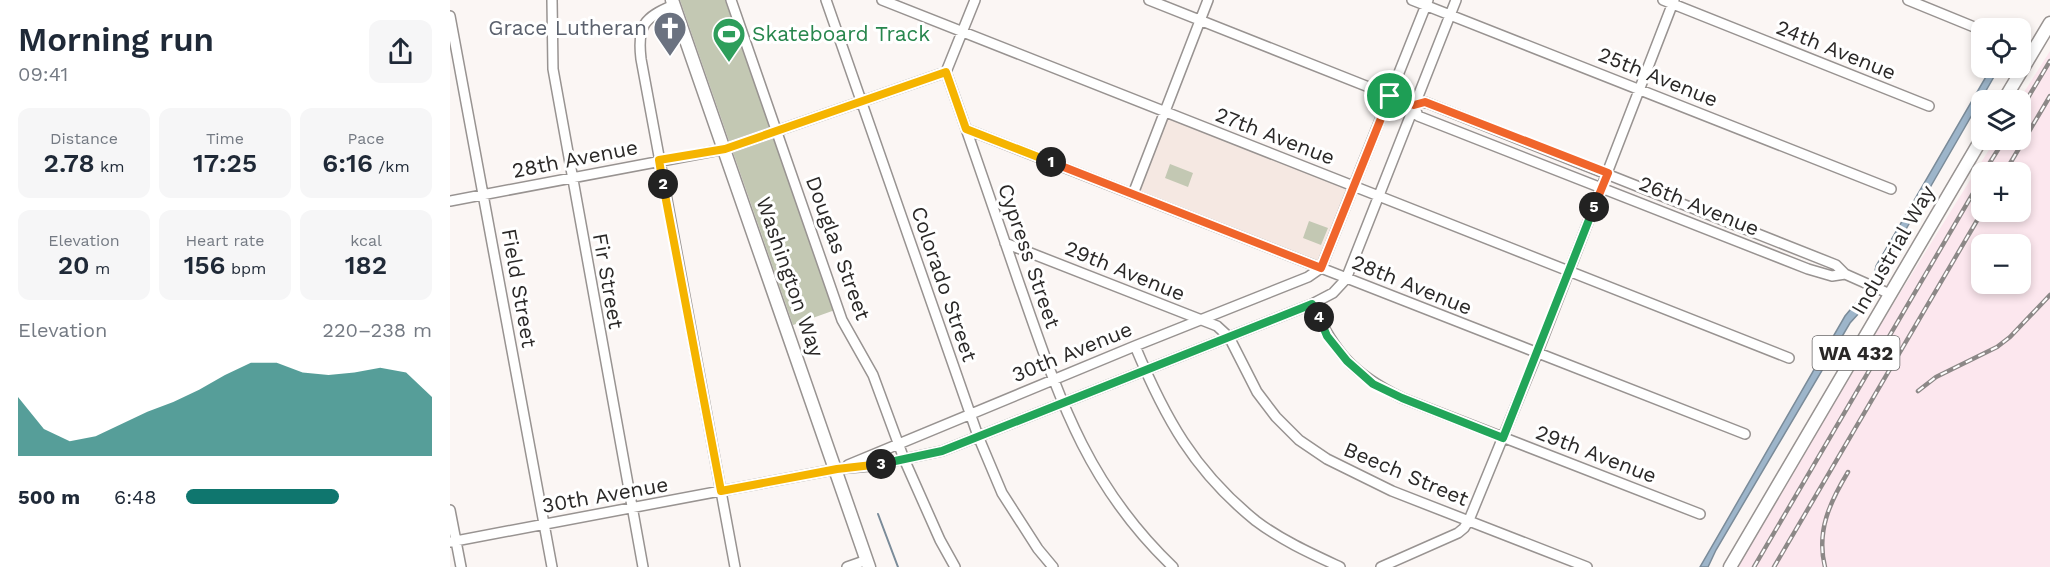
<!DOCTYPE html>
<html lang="en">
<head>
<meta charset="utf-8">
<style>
	:root { --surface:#fff; --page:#f6f6f7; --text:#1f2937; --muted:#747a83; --accent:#0f766e }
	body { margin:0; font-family:"Work Sans",sans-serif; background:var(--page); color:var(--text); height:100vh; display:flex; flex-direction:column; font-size:22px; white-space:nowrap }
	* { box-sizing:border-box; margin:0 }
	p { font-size:20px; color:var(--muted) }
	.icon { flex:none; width:33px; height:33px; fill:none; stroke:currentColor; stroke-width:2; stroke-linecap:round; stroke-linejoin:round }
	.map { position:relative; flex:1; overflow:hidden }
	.drawer { display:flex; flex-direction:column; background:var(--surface); width:450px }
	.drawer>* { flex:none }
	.tools { position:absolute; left:1521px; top:18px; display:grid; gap:12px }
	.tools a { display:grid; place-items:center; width:60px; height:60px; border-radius:12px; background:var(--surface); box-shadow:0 3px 9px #0003; font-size:30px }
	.pin { position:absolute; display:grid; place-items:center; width:51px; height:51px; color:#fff; margin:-26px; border:3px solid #fff; border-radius:50%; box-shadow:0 2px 6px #0007 }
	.km { position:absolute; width:30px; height:30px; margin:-15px; border-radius:50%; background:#222; color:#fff; font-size:16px; line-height:30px; text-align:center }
	.round { display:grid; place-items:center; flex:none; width:63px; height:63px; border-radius:12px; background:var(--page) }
	.summary { display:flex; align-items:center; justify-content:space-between; height:102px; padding:0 18px }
	h1 { font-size:33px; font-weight:600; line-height:45px }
	.figures { display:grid; grid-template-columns:repeat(3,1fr); gap:9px; height:102px; padding:6px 18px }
	.figures div { display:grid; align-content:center; border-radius:12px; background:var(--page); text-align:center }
	.figures b { font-size:26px; font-weight:600 }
	.figures small { font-size:16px; font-weight:400 }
	.figures p { font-size:16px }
	.chart { height:168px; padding:12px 18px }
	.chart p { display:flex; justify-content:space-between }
	.chart svg { width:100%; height:108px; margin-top:6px; fill:var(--accent); opacity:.7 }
	ul { padding:0 18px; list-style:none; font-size:20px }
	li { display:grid; grid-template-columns:96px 72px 1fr; align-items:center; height:45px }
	li i { height:15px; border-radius:8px; background:var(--accent) }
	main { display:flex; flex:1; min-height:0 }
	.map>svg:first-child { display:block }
</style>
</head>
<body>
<main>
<section class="drawer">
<div class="summary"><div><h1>Morning run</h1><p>09:41</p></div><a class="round"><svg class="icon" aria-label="share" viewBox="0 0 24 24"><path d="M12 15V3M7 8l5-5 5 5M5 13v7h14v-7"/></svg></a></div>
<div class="figures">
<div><p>Distance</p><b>2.78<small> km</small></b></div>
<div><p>Time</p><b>17:25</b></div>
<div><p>Pace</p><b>6:16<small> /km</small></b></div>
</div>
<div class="figures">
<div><p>Elevation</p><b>20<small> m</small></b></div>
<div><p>Heart rate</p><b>156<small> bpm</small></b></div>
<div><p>kcal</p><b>182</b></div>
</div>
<div class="chart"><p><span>Elevation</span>220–238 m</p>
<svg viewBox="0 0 160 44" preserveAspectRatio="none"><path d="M0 44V20L10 33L20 38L30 36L40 31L50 26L60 22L70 17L80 11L90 6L100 6L110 10L120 11L130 10L140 8L150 10L160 20V44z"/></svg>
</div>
<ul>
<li><b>500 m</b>6:48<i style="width:62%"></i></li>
</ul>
</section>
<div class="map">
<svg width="1600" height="567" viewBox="0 0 1600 567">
	<rect width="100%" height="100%" fill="#fbf6f4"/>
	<!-- industrial -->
	<path fill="#fce7ee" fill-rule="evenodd" d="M 1600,51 L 1600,567 L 1280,567 L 1545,140 L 1570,140 L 1569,100 ZM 1532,172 L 1570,172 L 1570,212 L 1532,212 ZM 1532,244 L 1570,244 L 1570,284 L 1532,284 Z"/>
	<!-- built -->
	<path fill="#f5e8e2" d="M 718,117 L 898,189 L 868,264 L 688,192 Z"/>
	<!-- green -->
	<path fill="#c3c8b3" d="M 230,0 L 275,0 L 385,310 L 343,325 Z
		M 720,164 L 743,173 L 738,187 L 715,178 Z
		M 859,221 L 878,228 L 871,245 L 853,238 Z"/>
	<!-- water -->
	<path fill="#9db5ca" stroke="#7a8b99" stroke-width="1.5" d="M 1541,68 L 1549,68 L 1444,250 L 1433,273 L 1427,276 L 1425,271 L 1426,266 Z
		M 1414,296 L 1411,311 L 1400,323 L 1266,550 L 1258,567 L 1250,567 L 1395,316 L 1411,297 Z"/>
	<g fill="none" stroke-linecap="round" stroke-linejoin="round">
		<!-- stream -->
		<path stroke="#7a8b99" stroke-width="2" d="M 428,514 L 448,567"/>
		<defs>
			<path id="minor" d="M 102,0 L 103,69 L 193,567
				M 281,0 L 392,320 L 423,375 L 454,459 L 490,540 L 505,567
				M 376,0 L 528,436 L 552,493 L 588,549 L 603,567
				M 432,0 L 1339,358
				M 525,0 L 496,72 C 521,142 545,213 569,283 C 608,394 635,483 723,567
				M 699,0 L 964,105 L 975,102 L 1386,265 L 1395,274 L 1440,294
				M 962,0 L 1441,189
				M 1213,0 L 1479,106
				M 1458,0 L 1529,29
				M 224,5 C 194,17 187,26 191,59 L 285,567
				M 0,16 L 102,567
				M 964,105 L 968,116 L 1358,269 L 1382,276 L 1395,274
				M 516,129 L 1295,434
				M 683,194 L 758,0
				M 0,201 L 275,149 L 496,72
				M 555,243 L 767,326 L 779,337 L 807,392 L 826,417 L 849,440 L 877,459 L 942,491 L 1137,567
				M 862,304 C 885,353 903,374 952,398 L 1250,514
				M 685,346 C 715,418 744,471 806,521 C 831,540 862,554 890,567
				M 398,465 L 685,346 L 858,277 L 871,268 L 978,0
				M 0,510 L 11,567
				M 0,542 L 387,469 L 421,466 L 492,451 L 862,304 L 883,293 L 896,279 L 1006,0
				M 397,567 L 417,560
				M 931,567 L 1008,533 L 1014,528 L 1019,520 L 1087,354 L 1224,0"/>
			<path id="major" d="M 222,0 L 419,567
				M 1554,100 L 1600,23
				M 1280,567 L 1532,138"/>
		</defs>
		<!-- minor casing -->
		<use href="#minor" stroke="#989391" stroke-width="12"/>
		<!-- major casing -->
		<use href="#major" stroke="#989391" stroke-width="15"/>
		<!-- minor -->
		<use href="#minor" stroke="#fff" stroke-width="9"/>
		<!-- major -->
		<use href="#major" stroke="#fff" stroke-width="12"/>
		<defs>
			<path id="rail" d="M 1570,111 L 1600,61
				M 1534,172 L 1554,140
				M 1555,172 L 1600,96
				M 1468,391 L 1486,377 L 1547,347 L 1560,337 L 1600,295
				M 1304,567 L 1532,178
				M 1324,567 L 1532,212
				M 1375,567 C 1366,531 1380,502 1398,472"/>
		</defs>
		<!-- rail casing -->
		<use href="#rail" stroke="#8c8887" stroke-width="4.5"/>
		<!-- rail -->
		<use href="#rail" stroke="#fff" stroke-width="2" stroke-dasharray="7" stroke-linecap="butt"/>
	</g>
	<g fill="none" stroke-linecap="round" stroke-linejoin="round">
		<defs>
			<path id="split-1" d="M 601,162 L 871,268 L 940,96"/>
			<path id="split-2" d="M 213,184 L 209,160 L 275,149 L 496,72 L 516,129 L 601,162"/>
			<path id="split-3" d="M 213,184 L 271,491 L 387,469 L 431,464"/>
			<path id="split-4" d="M 431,464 L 492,451 L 862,304 L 869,317"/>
			<path id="split-5" d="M 869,317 L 877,336 L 897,361 L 923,384 L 952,398 L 1053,438 L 1144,207"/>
			<path id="split-6" d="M 940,96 L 964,105 L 975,102 L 1158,173 L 1144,207"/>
		</defs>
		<!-- split-1 casing -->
		<use href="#split-1" stroke="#fff" stroke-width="12"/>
		<!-- split-2 casing -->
		<use href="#split-2" stroke="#fff" stroke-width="12"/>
		<!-- split-3 casing -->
		<use href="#split-3" stroke="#fff" stroke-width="12"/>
		<!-- split-4 casing -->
		<use href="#split-4" stroke="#fff" stroke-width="12"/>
		<!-- split-5 casing -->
		<use href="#split-5" stroke="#fff" stroke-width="12"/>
		<!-- split-6 casing -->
		<use href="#split-6" stroke="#fff" stroke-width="12"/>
		<!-- split-1 -->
		<use href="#split-1" stroke="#f0652b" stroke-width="8"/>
		<!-- split-2 -->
		<use href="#split-2" stroke="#f5b400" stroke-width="8"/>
		<!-- split-3 -->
		<use href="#split-3" stroke="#f5b400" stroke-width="8"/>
		<!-- split-4 -->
		<use href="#split-4" stroke="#22a559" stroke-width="8"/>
		<!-- split-5 -->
		<use href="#split-5" stroke="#22a559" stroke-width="8"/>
		<!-- split-6 -->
		<use href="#split-6" stroke="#f0652b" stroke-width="8"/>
	</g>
	<!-- icons -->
	<defs>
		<symbol id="church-pin" viewBox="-11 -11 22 30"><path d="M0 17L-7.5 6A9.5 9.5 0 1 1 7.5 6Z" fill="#6b7280" stroke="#fff"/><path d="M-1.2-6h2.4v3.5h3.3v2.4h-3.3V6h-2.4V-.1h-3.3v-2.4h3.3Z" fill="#fff"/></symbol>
		<symbol id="stadium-pin" viewBox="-11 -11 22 30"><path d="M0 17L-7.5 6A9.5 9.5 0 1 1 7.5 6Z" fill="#2e9e5b" stroke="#fff"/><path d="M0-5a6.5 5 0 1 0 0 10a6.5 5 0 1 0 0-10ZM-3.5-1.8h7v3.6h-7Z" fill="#fff"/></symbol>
	</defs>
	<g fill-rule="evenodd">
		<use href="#church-pin" x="201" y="9" width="38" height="52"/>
		<use href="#stadium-pin" x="260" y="15" width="38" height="52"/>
	</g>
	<g text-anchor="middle" stroke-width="6" stroke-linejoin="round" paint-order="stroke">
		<!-- shield labels -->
		<rect fill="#fff" stroke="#6a6868" stroke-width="1.5" x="1362.5" y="336" width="87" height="34" rx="4.5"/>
		<g font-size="20" font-weight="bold" fill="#2a2827">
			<text x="1406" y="360">WA 432</text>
		</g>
		<!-- worship labels -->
		<g font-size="21" fill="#5b616d" stroke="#fff" text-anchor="end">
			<text x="197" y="35">Grace Lutheran</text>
		</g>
		<!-- leisure labels -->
		<g font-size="21" fill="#27864d" stroke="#fff" text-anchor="start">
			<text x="302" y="41">Skateboard Track</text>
		</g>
		<!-- street labels -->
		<g font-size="21" fill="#2a2827" stroke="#fff">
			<text transform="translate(1386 50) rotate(22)" y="7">24th Avenue</text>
			<text transform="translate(1208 77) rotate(22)" y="7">25th Avenue</text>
			<text transform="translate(825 136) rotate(21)" y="7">27th Avenue</text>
			<text transform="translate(125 159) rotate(-11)" y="7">28th Avenue</text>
			<text transform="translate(1249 206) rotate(22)" y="7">26th Avenue</text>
			<text transform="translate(388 248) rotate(70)" y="7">Douglas Street</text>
			<text transform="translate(1443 250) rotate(-60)" y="7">Industrial Way</text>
			<text transform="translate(579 256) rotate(71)" y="7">Cypress Street</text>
			<text transform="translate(675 271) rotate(22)" y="7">29th Avenue</text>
			<text transform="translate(340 277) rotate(71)" y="7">Washington Way</text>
			<text transform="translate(158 281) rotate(80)" y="7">Fir Street</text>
			<text transform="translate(494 284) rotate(71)" y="7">Colorado Street</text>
			<text transform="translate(962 285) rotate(22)" y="7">28th Avenue</text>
			<text transform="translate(69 288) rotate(80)" y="7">Field Street</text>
			<text transform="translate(622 352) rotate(-22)" y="7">30th Avenue</text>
			<text transform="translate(1146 454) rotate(21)" y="7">29th Avenue</text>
			<text transform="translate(956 474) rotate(23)" y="7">Beech Street</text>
			<text transform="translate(155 495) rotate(-10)" y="7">30th Avenue</text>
		</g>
	</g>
</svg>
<div class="tools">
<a><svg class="icon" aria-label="locate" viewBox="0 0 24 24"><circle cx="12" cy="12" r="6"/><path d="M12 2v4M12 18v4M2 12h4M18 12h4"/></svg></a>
<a><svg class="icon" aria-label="layers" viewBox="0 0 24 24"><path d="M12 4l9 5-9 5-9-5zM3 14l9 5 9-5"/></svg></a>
<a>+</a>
<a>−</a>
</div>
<div class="pin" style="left:940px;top:96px;background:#1e9e55"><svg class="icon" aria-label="arrive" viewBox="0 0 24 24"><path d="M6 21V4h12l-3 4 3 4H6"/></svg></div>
<b class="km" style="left:601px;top:162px">1</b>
<b class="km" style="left:213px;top:184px">2</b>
<b class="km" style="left:431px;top:464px">3</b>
<b class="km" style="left:869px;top:317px">4</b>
<b class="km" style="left:1144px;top:207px">5</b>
</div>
</main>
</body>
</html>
